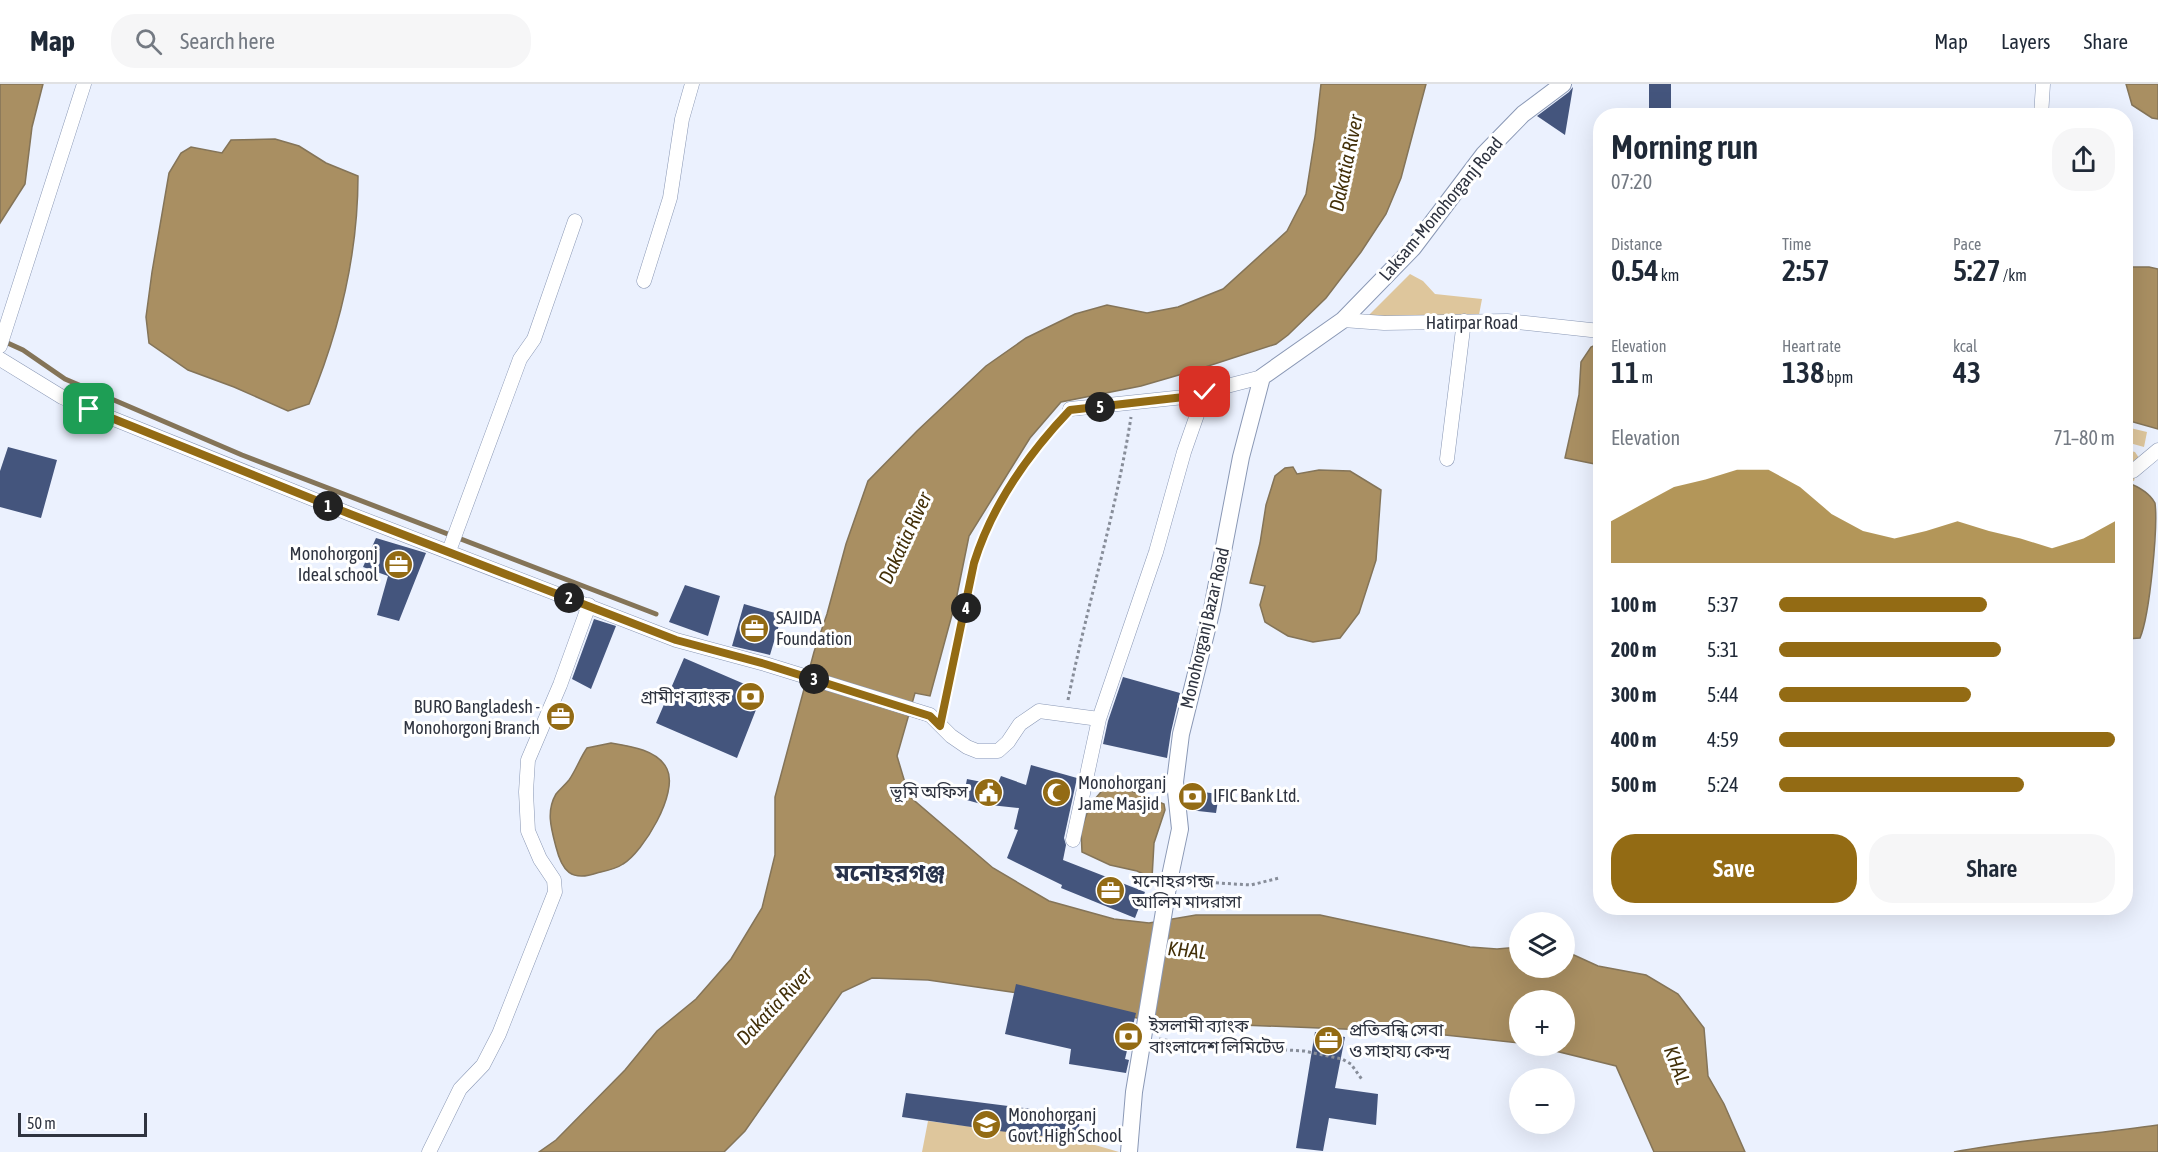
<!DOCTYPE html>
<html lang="en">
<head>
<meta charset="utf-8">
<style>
	:root { --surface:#fff; --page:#f6f6f7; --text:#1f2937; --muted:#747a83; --line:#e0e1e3; --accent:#936b14 }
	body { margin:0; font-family:"Asap Condensed","Noto Sans Bengali",sans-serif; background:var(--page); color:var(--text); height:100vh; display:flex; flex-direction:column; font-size:22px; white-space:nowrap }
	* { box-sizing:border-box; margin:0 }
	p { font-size:20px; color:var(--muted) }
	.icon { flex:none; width:33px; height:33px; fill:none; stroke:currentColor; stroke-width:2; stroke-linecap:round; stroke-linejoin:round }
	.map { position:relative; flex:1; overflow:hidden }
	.panel { position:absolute; left:1593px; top:24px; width:540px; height:807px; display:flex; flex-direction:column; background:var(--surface); border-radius:24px; box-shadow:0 6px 24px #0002 }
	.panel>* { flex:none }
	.tools { position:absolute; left:1509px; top:828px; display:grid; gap:12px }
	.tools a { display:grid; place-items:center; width:66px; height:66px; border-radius:50%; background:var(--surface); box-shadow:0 6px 24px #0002; font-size:30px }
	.scale { position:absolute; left:18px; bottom:15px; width:129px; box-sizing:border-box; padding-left:6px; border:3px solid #2f3440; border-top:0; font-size:16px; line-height:21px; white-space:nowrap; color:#2f3440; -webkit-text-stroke:4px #fff; paint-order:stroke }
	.pin { position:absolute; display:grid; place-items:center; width:51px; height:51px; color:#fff; margin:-26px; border-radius:12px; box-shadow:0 3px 9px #0006 }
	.km { position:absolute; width:30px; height:30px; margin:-15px; border-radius:50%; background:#222; color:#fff; font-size:16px; line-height:30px; text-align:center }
	.round { display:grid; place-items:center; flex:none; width:63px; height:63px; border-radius:24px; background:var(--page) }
	.headline { display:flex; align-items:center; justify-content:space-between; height:102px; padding:0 18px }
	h1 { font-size:33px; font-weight:600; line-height:45px }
	.stats { display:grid; grid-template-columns:repeat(3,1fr); gap:9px; height:102px; padding:6px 18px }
	.stats div { display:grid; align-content:center }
	.stats b { font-size:30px; font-weight:600 }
	.stats small { font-size:16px; font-weight:400 }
	.stats p { font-size:16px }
	.chart { height:168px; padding:12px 18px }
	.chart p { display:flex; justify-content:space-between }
	.chart svg { width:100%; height:108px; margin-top:6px; fill:var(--accent); opacity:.7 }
	.primary-button { display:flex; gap:12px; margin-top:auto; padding:12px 18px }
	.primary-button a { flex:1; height:69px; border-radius:24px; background:var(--accent); color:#fff; font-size:24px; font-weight:600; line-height:69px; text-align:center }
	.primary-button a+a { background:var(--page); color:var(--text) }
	ul { padding:0 18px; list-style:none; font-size:20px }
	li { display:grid; grid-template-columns:96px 72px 1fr; align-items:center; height:45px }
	li i { height:15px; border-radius:8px; background:var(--accent) }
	header { display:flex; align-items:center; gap:36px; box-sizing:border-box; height:84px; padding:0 30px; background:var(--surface); border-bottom:2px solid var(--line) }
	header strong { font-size:28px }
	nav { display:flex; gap:33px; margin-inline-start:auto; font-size:21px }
	.search { width:420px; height:54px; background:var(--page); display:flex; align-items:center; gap:15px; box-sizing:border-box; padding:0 21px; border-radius:24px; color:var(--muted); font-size:22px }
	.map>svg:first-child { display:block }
</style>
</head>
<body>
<header>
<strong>Map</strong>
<div class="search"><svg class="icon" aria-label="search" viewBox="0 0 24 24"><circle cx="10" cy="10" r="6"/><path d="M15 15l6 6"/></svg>Search here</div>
<nav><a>Map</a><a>Layers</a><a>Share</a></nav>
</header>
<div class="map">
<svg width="2158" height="1068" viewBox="0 0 2158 1068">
	<rect width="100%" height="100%" fill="#ebf1fe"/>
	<!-- green -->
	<path fill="#dec69c" d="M 1410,190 L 1423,197 L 1435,210 L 1482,215 L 1478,236 L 1367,233 Z
		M 2126,343 L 2147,348 L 2144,363 L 2126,358 Z
		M 2126,366 L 2135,368 L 2139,374 L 2134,397 L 2126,395 Z
		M 928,1037 L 1078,1056 L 1119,1068 L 922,1068 Z"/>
	<!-- water -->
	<path fill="#a98f62" stroke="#847458" stroke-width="1.5" d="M 0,0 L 43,0 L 32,43 L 25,100 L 0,139 Z
		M 1321,0 L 1426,0 L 1401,94 L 1386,130 L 1361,168 L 1326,214 L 1288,251 L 1276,260 L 1196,286 L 1141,302 L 1061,318 L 1030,354 L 969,452 L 956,516 L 930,612 L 915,609 L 897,672 L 909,712 L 993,784 L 1049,817 L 1114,835 L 1149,839 L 1196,831 L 1320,831 L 1470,863 L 1497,865 L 1519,863 L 1520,884 L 1564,884 L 1565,867 L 1598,882 L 1646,891 L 1678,910 L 1704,944 L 1708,992 L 1724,1020 L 1745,1068 L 1654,1068 L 1616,982 L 1535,962 L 1564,962 L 1564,916 L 1520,916 L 1519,959 L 1417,948 L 1192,939 L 1137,934 L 1046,913 L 928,896 L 872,894 L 842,908 L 745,1047 L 724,1068 L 539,1068 L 556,1056 L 625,986 L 657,947 L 696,915 L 731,875 L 762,824 L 775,771 L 775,713 L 814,568 L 827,530 L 846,460 L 868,397 L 917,347 L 986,282 L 1026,254 L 1075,230 L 1107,221 L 1147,229 L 1178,223 L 1223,205 L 1287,147 L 1306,110 L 1315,53 Z
		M 2126,0 L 2158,0 L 2158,35 L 2152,34 L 2132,21 Z
		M 275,55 L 299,62 L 326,79 L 358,92 C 358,170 339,248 309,320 L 288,327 L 234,303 L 188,286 L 149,259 L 146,233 L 152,188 L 169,89 L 181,69 L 191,63 L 222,69 L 231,56 Z
		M 2126,183 L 2149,183 L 2158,185 L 2158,345 L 2126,336 Z
		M 1600,259 L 1600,381 L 1565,374 L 1579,311 L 1581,278 L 1591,263 Z
		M 1293,383 L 1297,390 L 1319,386 L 1350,387 L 1381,406 L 1376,476 L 1359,529 L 1340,554 L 1313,558 L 1288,552 L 1265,538 L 1260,521 L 1265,502 L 1250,499 L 1260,459 L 1266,421 L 1275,392 L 1285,384 Z
		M 2126,398 C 2137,402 2149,408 2155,419 C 2158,442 2150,530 2140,554 L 2126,555 Z
		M 611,659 C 630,662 658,666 667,685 C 679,709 643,768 623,780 C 616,785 605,787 597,789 C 571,798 562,787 556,763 C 551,744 546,727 556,710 C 560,705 565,701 569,696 C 576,686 580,674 587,664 Z
		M 1106,702 L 1129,706 L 1164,720 L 1165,726 L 1154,759 L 1152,794 L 1137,787 L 1110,781 L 1082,768 L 1081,746 L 1090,721 Z
		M 2158,1041 L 2158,1068 L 1954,1068 C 2021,1055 2090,1051 2158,1041 Z"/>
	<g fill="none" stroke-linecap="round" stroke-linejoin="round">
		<!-- stream -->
		<path stroke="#847458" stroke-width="5" d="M 1,256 L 23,266 L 65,295 L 242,371 L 656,530"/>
	</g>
	<!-- building -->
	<path fill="#44557d" d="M 1649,0 L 1671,0 L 1671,25 L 1649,28 Z
		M 1573,3 L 1565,51 L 1537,32 L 1569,8 Z
		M 8,363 L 57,376 L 41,434 L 0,423 L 0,387 Z
		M 376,454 L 426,469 L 399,537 L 377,531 L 388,492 L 363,483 Z
		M 685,501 L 720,512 L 708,552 L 669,538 Z
		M 744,520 L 782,531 L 770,571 L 732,562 Z
		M 594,535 L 616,542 L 591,605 L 572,595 Z
		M 684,574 L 763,608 L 737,674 L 656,639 Z
		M 1123,593 L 1180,609 L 1171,648 L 1167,674 L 1103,660 L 1108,637 Z
		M 1031,681 L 1077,694 L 1064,754 L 1066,761 L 1063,776 L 1145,808 L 1135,834 L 1061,804 L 1062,801 L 1007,774 L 1018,746 L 1014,745 L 1019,724 L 981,720 L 963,715 L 967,695 L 997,701 L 1001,692 L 1026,701 Z
		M 1186,706 L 1219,710 L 1216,729 L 1189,726 Z
		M 1016,900 L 1136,929 L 1125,975 L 1129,976 L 1126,989 L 1069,980 L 1071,965 L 1005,950 Z
		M 1315,948 L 1345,953 L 1335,1004 L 1378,1010 L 1376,1041 L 1329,1034 L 1323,1067 L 1296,1064 Z
		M 906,1009 L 1080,1031 L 1078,1056 L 999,1047 L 902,1033 Z"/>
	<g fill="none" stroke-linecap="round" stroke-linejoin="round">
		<defs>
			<path id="minor" d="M 2041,32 L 2043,0
				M 644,197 L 670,114 L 682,35 L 692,0
				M 1343,236 L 1384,239 L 1507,237 L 1600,247
				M 0,262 L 84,0
				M 0,275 L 62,313 L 89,325 L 350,430 L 676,556 L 765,580 L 930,631 L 951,652 L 967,663 L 977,667 L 998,667 L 1008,658 L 1020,640 L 1039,627 L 1099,635
				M 1070,325 L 1184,313 L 1262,293
				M 1447,375 L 1464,237
				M 2126,387 L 2133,387 L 2158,366
				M 449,467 L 520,275 L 534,255 L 575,137
				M 1073,756 L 1099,635 L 1156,468 L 1184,368 L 1205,308
				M 429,1068 L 460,1005 L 483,981 L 499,950 L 555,808 L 554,796 L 540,775 L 528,747 L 526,708 L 528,676 L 560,601 L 589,521"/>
			<path id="tertiary" d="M 1129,1068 L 1134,1008 L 1169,797 L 1180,745 L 1175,698 L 1181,650 L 1212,525 L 1241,373 L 1262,293 L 1343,236 L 1413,164 L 1484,70 L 1523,30 L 1563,0"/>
		</defs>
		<!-- minor casing -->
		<use href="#minor" stroke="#8a98b5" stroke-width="15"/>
		<!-- tertiary casing -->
		<use href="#tertiary" stroke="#8a98b5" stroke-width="18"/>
		<!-- path -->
		<path stroke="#878d99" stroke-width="3" stroke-dasharray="3 3" stroke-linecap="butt" d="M 1068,616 C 1087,521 1116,429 1131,333
			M 944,623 L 974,479 L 982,454 L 1030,373 L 1060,337
			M 1186,797 L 1251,801 L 1279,794
			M 1159,955 L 1215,965 L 1252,964 L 1304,967 L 1342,975 L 1351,980 L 1363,997"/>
		<!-- minor -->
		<use href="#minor" stroke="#fff" stroke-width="14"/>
		<!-- tertiary -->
		<use href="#tertiary" stroke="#fff" stroke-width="16"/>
	</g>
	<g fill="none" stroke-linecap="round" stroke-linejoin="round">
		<defs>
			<path id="route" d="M 89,325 L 350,430 L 676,556 L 765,580 L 930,632 L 940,642 L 974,479 C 992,421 1029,369 1070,326 L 1184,313 L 1205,308"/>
		</defs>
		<!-- route casing -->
		<use href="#route" stroke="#fff" stroke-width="12"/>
		<!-- route -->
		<use href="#route" stroke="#936b14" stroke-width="8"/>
	</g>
	<!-- icons -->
	<defs>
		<symbol id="office-disc" viewBox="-11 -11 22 22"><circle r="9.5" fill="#936b14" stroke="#fff"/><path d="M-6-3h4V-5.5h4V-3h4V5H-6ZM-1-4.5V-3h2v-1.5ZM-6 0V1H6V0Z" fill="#fff"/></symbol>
		<symbol id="bank-disc" viewBox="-11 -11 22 22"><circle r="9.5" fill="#936b14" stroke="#fff"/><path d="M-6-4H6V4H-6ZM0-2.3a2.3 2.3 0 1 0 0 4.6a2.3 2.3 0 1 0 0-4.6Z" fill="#fff"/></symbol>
		<symbol id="civic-disc" viewBox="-11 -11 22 22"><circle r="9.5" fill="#936b14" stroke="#fff"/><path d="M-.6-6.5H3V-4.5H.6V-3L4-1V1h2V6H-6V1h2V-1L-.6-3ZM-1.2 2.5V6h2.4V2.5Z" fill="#fff"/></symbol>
		<symbol id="mosque-disc" viewBox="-11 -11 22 22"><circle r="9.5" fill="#936b14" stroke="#fff"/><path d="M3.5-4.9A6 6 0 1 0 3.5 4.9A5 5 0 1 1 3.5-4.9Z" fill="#fff"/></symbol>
		<symbol id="university-disc" viewBox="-11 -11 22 22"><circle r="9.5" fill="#936b14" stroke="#fff"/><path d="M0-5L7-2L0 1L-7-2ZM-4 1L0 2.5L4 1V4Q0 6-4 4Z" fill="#fff"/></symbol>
	</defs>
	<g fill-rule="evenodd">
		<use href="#office-disc" x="382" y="464" width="33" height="33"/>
		<use href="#office-disc" x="738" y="528" width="33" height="33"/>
		<use href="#bank-disc" x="734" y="596" width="33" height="33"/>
		<use href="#office-disc" x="544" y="616" width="33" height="33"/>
		<use href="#civic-disc" x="972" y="692" width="33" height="33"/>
		<use href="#mosque-disc" x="1040" y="692" width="33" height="33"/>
		<use href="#bank-disc" x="1176" y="696" width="33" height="33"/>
		<use href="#office-disc" x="1094" y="790" width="33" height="33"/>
		<use href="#bank-disc" x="1112" y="936" width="33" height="33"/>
		<use href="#office-disc" x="1312" y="940" width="33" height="33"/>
		<use href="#university-disc" x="970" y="1024" width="33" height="33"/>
	</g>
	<g text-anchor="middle" stroke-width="6" stroke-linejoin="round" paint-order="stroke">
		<!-- street labels -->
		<g font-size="18" fill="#2f3440" stroke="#fff">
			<text transform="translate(1441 125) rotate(-50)" y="6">Laksam-Monohorganj Road</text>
			<text x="1472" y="245">Hatirpar Road</text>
			<text transform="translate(1205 544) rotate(-77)" y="6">Monohorganj Bazar Road</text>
		</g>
		<!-- poi labels -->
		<g font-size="18" fill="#2f3440" stroke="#fff" text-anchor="start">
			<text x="378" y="476" text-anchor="end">Monohorgonj<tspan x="378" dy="21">Ideal school</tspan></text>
			<text x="776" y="540">SAJIDA<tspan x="776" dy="21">Foundation</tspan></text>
			<text x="730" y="619" text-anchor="end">গ্রামীণ ব্যাংক</text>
			<text x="540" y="629" text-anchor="end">BURO Bangladesh -<tspan x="540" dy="21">Monohorgonj Branch</tspan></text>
			<text x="1078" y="705">Monohorganj<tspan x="1078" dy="21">Jame Masjid</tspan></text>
			<text x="968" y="714" text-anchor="end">ভূমি অফিস</text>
			<text x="1213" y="718">IFIC Bank Ltd.</text>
			<text x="1132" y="803">মনোহরগন্জ<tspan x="1132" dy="21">আলিম মাদরাসা</tspan></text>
			<text x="1149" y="948">ইসলামী ব্যাংক<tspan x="1149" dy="21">বাংলাদেশ লিমিটেড</tspan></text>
			<text x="1349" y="952">প্রতিবন্ধি সেবা<tspan x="1349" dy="21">ও সাহায্য কেন্দ্র</tspan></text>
			<text x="1008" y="1037">Monohorganj<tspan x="1008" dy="21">Govt. High School</tspan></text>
		</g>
		<!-- water labels -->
		<g font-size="20" font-style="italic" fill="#433009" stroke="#fff">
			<text transform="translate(1346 79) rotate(-78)" y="7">Dakatia River</text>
			<text transform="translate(905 454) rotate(-65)" y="7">Dakatia River</text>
			<text transform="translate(1187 866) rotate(6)" y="7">KHAL</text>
			<text transform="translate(774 922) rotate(-46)" y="7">Dakatia River</text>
			<text transform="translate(1677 981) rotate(69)" y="7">KHAL</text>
		</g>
		<!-- district labels -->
		<g font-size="24" font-weight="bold" fill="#28324b" stroke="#fff">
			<text x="890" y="797">মনোহরগঞ্জ</text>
		</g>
	</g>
</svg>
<div class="tools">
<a><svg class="icon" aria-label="layers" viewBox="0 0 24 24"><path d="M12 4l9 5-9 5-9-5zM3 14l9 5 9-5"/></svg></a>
<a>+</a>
<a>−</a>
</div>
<div class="scale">50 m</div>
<div class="pin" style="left:89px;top:325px;background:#1e9e55"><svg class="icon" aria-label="arrive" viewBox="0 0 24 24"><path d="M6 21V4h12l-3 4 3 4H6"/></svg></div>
<div class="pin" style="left:1205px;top:308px;background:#d93025"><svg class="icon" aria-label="check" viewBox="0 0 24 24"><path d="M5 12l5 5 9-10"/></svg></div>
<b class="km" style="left:328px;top:422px">1</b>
<b class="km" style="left:569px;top:514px">2</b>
<b class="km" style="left:814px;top:595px">3</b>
<b class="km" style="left:966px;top:524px">4</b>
<b class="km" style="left:1100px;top:323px">5</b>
<section class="panel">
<div class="headline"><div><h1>Morning run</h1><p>07:20</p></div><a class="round"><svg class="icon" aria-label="share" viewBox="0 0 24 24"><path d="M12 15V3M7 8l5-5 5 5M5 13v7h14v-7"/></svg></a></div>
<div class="stats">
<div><p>Distance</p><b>0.54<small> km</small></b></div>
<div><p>Time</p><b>2:57</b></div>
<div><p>Pace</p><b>5:27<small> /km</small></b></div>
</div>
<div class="stats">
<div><p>Elevation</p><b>11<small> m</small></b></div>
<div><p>Heart rate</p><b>138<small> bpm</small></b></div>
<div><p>kcal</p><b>43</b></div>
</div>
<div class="chart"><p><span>Elevation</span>71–80 m</p>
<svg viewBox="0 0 160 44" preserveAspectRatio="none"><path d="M0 44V27L10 20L20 13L30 10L40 6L50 6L60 13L70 24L80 31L90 34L100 31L110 27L120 31L130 34L140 38L150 34L160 27V44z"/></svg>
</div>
<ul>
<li><b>100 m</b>5:37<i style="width:62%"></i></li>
<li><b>200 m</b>5:31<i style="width:66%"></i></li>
<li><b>300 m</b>5:44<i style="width:57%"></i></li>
<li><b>400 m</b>4:59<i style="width:100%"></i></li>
<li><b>500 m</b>5:24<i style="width:73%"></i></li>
</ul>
<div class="primary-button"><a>Save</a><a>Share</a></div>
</section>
</div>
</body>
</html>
